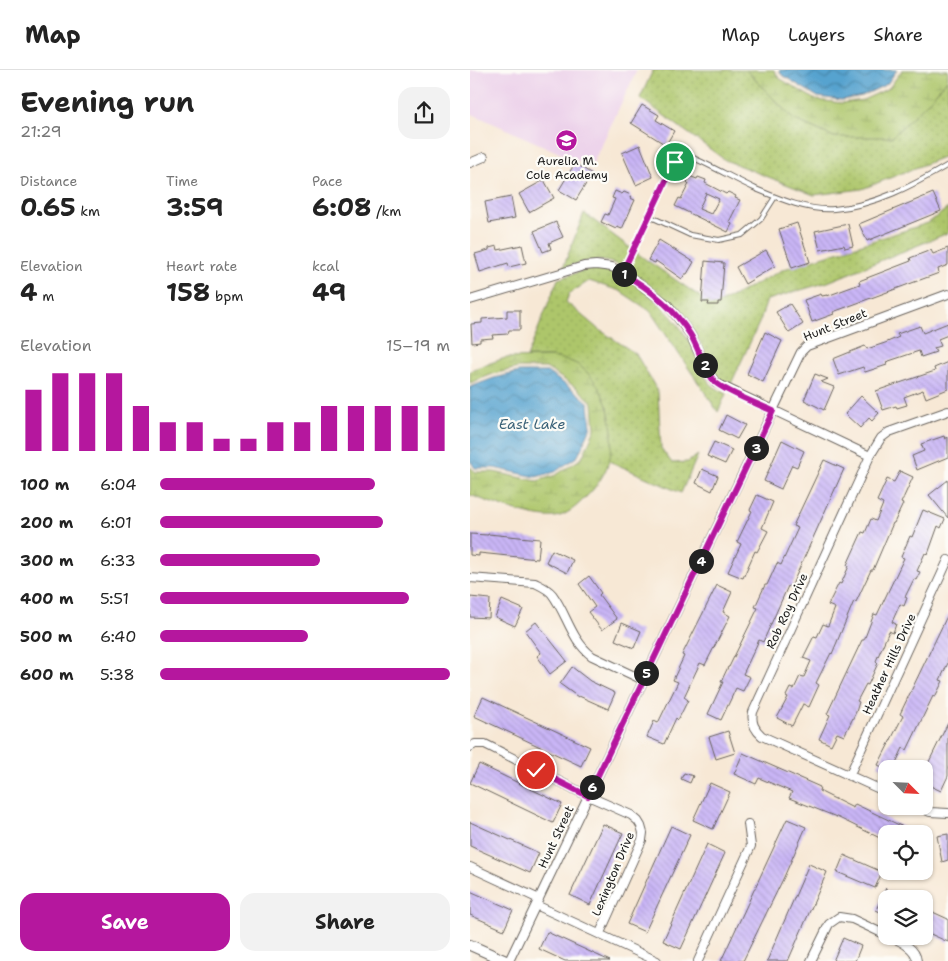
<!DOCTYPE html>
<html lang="en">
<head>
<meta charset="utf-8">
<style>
	:root { --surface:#fff; --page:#f2f2f2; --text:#222; --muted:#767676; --line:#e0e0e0; --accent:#b5179e }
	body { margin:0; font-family:"Shantell Sans",sans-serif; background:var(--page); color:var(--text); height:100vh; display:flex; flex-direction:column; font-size:19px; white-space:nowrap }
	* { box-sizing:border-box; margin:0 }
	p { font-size:16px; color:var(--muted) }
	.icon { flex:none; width:28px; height:28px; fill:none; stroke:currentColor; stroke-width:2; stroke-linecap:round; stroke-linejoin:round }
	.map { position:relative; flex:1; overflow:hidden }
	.drawer { display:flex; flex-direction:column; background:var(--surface); width:470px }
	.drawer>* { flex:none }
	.needle { width:32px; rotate:114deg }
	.tools { position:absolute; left:408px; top:690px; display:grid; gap:10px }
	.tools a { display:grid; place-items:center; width:55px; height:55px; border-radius:10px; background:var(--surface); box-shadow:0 1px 4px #0004; font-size:25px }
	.pin { position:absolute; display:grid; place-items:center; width:42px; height:42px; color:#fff; margin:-21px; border:2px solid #fff; border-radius:50%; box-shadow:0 1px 5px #0007 }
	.km { position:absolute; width:25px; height:25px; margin:-12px; border-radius:50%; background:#222; color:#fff; font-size:14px; line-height:25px; text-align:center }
	.round { display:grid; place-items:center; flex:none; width:52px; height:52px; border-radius:15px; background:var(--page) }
	.head { display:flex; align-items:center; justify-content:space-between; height:85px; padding:0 20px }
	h1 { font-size:28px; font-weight:700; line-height:38px }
	.stats { display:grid; grid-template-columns:repeat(3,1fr); gap:8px; height:85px; padding:5px 20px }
	.stats div { display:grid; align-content:center }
	.stats b { font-size:25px; font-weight:700 }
	.stats small { font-size:14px; font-weight:400 }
	.stats p { font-size:14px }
	.chart { height:140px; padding:10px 20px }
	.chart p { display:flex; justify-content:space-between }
	.chart svg { width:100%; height:90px; margin-top:5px; stroke:var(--accent); stroke-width:6 }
	.primary-button { display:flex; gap:10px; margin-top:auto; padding:10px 20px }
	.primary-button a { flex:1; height:58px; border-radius:15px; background:var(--accent); color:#fff; font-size:20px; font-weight:700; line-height:58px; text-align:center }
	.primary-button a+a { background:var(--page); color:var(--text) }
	ul { padding:0 20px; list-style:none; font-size:16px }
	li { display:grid; grid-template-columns:80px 60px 1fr; align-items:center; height:38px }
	li i { height:12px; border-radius:6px; background:var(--accent) }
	header { display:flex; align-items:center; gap:30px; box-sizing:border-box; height:70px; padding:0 25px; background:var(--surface); border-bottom:1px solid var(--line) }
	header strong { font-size:24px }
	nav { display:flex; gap:28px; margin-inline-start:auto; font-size:18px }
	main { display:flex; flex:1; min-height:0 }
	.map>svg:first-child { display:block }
</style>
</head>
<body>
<header>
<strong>Map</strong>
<nav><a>Map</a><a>Layers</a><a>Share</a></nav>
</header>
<main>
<section class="drawer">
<div class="head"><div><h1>Evening run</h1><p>21:29</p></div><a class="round"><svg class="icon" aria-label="share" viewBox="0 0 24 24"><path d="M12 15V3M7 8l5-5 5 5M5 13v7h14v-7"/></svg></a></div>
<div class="stats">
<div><p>Distance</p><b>0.65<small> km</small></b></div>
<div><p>Time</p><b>3:59</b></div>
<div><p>Pace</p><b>6:08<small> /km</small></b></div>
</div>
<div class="stats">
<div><p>Elevation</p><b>4<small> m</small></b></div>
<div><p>Heart rate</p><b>158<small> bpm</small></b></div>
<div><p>kcal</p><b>49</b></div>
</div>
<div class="chart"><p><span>Elevation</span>15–19 m</p>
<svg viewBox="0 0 160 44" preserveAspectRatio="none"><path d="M5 44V14M15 44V6M25 44V6M35 44V6M45 44V22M55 44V30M65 44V30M75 44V38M85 44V38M95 44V30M105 44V30M115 44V22M125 44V22M135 44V22M145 44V22M155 44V22"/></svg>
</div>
<ul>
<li><b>100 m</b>6:04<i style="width:74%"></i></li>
<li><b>200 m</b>6:01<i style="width:77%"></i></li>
<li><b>300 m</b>6:33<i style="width:55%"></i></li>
<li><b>400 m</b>5:51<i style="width:86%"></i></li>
<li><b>500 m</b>6:40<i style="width:51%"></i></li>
<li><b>600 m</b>5:38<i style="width:100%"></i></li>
</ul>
<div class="primary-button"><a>Save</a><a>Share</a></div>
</section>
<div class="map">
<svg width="478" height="891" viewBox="0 0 478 891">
	<defs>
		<pattern id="grass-dots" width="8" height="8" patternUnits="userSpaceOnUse" patternTransform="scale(1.25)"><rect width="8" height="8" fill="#adc66b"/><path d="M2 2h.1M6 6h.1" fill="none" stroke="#94aa5c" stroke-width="1.8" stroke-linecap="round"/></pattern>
		<pattern id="wetland-marsh" width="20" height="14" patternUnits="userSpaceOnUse" patternTransform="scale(1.25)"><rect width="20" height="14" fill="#adc66b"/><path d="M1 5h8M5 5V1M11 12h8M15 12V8" fill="none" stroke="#94aa5c"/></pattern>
		<pattern id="water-waves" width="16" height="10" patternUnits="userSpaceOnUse" patternTransform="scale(1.25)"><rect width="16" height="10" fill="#56a3cf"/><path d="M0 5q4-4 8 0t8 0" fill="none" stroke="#4684a7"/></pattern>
		<pattern id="building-back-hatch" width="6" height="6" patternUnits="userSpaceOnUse" patternTransform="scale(1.25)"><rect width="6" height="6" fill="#c9b5f6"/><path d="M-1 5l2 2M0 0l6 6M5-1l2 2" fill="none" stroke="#ac9bd2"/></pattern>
	</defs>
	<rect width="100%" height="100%" fill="#fdfcf7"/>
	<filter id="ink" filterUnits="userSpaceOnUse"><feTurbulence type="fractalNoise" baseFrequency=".02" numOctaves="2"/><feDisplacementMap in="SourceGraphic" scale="10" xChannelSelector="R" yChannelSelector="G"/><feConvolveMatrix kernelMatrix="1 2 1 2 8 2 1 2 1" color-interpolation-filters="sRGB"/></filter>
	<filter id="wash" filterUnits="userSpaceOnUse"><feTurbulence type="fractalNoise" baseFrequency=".0096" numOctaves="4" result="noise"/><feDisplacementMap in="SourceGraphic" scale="20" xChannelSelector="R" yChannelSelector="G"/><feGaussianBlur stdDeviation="1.12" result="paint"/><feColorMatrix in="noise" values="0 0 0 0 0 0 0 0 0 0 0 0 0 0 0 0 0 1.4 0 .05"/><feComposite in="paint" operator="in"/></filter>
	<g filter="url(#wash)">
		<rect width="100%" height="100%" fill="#f7e8d5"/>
		<!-- built -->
		<path fill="#ecd1ea" d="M 0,0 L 167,0 L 121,97 L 0,43 Z"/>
		<!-- grass -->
		<path fill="url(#grass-dots)" stroke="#647144" d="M 183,0 L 276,0 L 323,49 L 364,67 L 457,33 L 478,9 L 478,85 L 392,119 L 344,125 L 255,90 L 170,28 Z
			M 478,138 L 478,163 L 358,212 L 297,230 L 290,251 L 260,316 L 249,310 L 246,306 C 237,291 233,275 223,261 C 207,237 164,195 134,191 C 120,189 106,194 93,198 L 114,143 L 175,189 L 244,236 L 314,199 L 458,153 Z
			M 127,199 C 158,200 200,240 216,266 C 225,280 231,306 243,316 C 247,319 252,321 256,324 L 248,342 L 180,241 L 150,221 L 119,211 L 99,224 L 96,232 L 127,258 L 166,284 L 188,322 L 191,378 L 202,393 L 218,392 L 228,385 L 211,423 L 139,391 L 141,363 L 138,336 L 82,287 L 57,287 L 88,209 L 115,200 Z"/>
		<!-- wetland -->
		<path fill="url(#wetland-marsh)" stroke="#647144" d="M 276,0 L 304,0 L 309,8 L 346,30 L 372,33 L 393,30 L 419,18 L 432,0 L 478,0 L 478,9 L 457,33 L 422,67 L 364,67 L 323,49 Z
			M 82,287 C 91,289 104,291 111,297 C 137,317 148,359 139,391 C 135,405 125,419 114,429 C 107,436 96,446 85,447 C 63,449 22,433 0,425 L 0,397 L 6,402 L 24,402 L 67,411 L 86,405 L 112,388 L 125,359 L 123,333 L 107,318 L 76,298 L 48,298 L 23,304 L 0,313 L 0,302 L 3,299 L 35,288 Z"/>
		<!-- water -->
		<path fill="url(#water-waves)" stroke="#396076" d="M 309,0 L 427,0 L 417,14 L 392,26 L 372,30 L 348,27 L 312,5 Z
			M 49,302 L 77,302 L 105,321 L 119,333 L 121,357 L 108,386 L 85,402 L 66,407 L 24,398 L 5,398 L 0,391 L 0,317 L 24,308 Z"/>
		<g id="blocks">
			<!-- building -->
			<path fill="url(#building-back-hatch)" fill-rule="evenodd" d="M 172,35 L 189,45 L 186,50 L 204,61 L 196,75 L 161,53 Z
				M 170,75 L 183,107 L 166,115 L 152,83 Z
				M 105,93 L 122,104 L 106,130 L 89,120 Z
				M 219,106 L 227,109 L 228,107 L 236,110 L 235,113 L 256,124 L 258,122 L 266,126 L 265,128 L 270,130 L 259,152 L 262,154 L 258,162 L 205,136 L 209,128 L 211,129 L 219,114 L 217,112 ZM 236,123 L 249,129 L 241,144 L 229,139 Z
				M 74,110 L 84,128 L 59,142 L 49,124 Z
				M 145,121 L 152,124 L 154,122 L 161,125 L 160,128 L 165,130 L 152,159 L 147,157 L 146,159 L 131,152 L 135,144 L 138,145 L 145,129 L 142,128 Z
				M 463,123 L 471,141 L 397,171 L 389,154 Z
				M 41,127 L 45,148 L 19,153 L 15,132 Z
				M 86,152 L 93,167 L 79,173 L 81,179 L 73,182 L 64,161 Z
				M 327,153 L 340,192 L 322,198 L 309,159 Z
				M 378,154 L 383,176 L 375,178 L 374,175 L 350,180 L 345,161 Z
				M 189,170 L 224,192 L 217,204 L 215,204 L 212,209 L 186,191 L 185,193 L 178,190 Z
				M 52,175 L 56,193 L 39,197 L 38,193 L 10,202 L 5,184 L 19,180 L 19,178 L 27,176 L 28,180 Z
				M 478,178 L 478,195 L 468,199 L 469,203 L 363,242 L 364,244 L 342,252 L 334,230 L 351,224 L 352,226 L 357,225 L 357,226 L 390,214 L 389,211 L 441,191 L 440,188 L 461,180 L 463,184 Z
				M 296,180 L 305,196 L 275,214 L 266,197 Z
				M 235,191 L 254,193 L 251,232 L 248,232 L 248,235 L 238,235 L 239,232 L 232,232 Z
				M 320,234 L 333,254 L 319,263 L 306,242 Z
				M 37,240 L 50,240 L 50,260 L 39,260 L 38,264 L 22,265 L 23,268 L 10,269 L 10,272 L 2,273 L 1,254 L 12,253 L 12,249 L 37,247 Z
				M 478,253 L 478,265 L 468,269 L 471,276 L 464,278 L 466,282 L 451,287 L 449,281 L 416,292 L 417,295 L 395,302 L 393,297 L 369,305 L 363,289 L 395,276 L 397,279 L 415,273 L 429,267 L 427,264 L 450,256 L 453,263 Z
				M 295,262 L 312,271 L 293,312 L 277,304 Z
				M 478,292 L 478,319 L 456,328 L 453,320 L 434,327 L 437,335 L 427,338 L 426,336 L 413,340 L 406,321 L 465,301 L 464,298 Z
				M 345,304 L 358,309 L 351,312 L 364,317 L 354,340 L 334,330 Z
				M 391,326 L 409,343 L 402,351 L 399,348 L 390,358 L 375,344 Z
				M 256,345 L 275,355 L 267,369 L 249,360 Z
				M 474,366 L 475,369 L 478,367 L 478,387 L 447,400 L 442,386 L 454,381 L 451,374 Z
				M 312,370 L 334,381 L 327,397 L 322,395 L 311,419 L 294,411 Z
				M 244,372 L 262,380 L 255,394 L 237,386 Z
				M 354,390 L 374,399 L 321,517 L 318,516 L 293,572 L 289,570 L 273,604 L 280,607 L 273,621 L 266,618 L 251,650 L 238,644 L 253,612 L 251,612 L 258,597 L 259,597 L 288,538 L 285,537 L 295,515 L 297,515 L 307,493 L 311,495 L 328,458 L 323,456 Z
				M 232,399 L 248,406 L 242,421 L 226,413 Z
				M 430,401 L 443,407 L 431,433 L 433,434 L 424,453 L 423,453 L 403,500 L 401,500 L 386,532 L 384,531 L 362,584 L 361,583 L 346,613 L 349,615 L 339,637 L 333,634 L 322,656 L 307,648 L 318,627 L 316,626 L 320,618 L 324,619 L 330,606 L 334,607 L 341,591 L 333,588 L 344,566 L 347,567 L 353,554 L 358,556 L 365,538 L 358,535 L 369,513 L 371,514 L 379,496 L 377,495 L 392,462 L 395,463 L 401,449 L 406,451 L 413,434 L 407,431 L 417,409 L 424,412 Z
				M 478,410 L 478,448 L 459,425 Z
				M 287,425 L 303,432 L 292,458 L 298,461 L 287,482 L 285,481 L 273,508 L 258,502 L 271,474 L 267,472 L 282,441 L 280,440 Z
				M 453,440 L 475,449 L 471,458 L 468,456 L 458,484 L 455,483 L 447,501 L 450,502 L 446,510 L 444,509 L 435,527 L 437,528 L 434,536 L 430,534 L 422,552 L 426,554 L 423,563 L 419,561 L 406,591 L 408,593 L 398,615 L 396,614 L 387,631 L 389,632 L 386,642 L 374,666 L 367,663 L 361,675 L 349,669 L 360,645 L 357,644 L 392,570 L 394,570 L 404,544 L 407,545 L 434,488 L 431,487 L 440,466 L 442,467 Z
				M 0,464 L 18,465 L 18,464 L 70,469 L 68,489 L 9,483 L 9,486 L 0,485 Z
				M 82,480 L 103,490 L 97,503 L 76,492 Z
				M 119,506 L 131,523 L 129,525 L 147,549 L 132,560 L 118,542 L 125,537 L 109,514 Z
				M 247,515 L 262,522 L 253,542 L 260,546 L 235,595 L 230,593 L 214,627 L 218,630 L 208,650 L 206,648 L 194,674 L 177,667 L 184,651 L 188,653 L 208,612 L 203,610 L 214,586 L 212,585 Z
				M 0,527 L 20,529 L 19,548 L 0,547 Z
				M 32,530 L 53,539 L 45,556 L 25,547 Z
				M 478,544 L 478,593 L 470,610 L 473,611 L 465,627 L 463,626 L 437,680 L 433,678 L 423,699 L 416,699 L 408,695 L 433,646 L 430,644 Z
				M 66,552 L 97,591 L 80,604 L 67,586 L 71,583 L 55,561 Z
				M 152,553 L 171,561 L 164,578 L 145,570 Z
				M 102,597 L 120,611 L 145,623 L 138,639 L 109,626 L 108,627 L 90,614 Z
				M 13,627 L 120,677 L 111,696 L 4,646 Z
				M 478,653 L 478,706 L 471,721 L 454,713 L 454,702 Z
				M 258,661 L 265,683 L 246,689 L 239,667 Z
				M 273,683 L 350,717 L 349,721 L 383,738 L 385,734 L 448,764 L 416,764 L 416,771 L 369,748 L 319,728 L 322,722 L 289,708 L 286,714 L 264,704 Z
				M 9,694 L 92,734 L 83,753 L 0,713 Z
				M 214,703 L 223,706 L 220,713 L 211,709 Z
				M 240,713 L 260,722 L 243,759 L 223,750 Z
				M 317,749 L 336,757 L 314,807 L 273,891 L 251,891 Z
				M 0,752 L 69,783 L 60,803 L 0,776 Z
				M 133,754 L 153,763 L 120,835 L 100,825 Z
				M 201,756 L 220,765 L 175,862 L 157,854 Z
				M 478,764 L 478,790 L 472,792 L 467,766 Z
				M 237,774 L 255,783 L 211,879 L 193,871 Z
				M 374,785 L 412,802 L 405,818 L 367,802 Z
				M 339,794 L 357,802 L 318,891 L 297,891 Z
				M 416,818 L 416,821 L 433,829 L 416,829 L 416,845 L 406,840 Z
				M 0,821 L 43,840 L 34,860 L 0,845 Z
				M 454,838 L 478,849 L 478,872 L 454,861 Z
				M 77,862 L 140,891 L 95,891 L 69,879 Z
				M 373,868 L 391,876 L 385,891 L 363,891 Z"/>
		</g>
	</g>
	<g filter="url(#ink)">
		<use href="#blocks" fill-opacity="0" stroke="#69635d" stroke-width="1"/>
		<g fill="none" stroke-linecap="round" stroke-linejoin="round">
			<defs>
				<path id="service" d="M 179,146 L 220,165 L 249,170 L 272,165 L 291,149 L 305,127
					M 152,203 L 205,91 L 214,84 C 239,94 262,108 286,119 C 310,129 338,141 364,139 C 404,136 444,115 478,95"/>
				<path id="minor" d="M 0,93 L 14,87
					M 0,230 L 114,196 L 126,195 L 142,197 L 166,211 L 198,235 L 220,264 L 237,300 L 246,313 L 400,386
					M 0,508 L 65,513 C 71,516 78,519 82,524 C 97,544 101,570 122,586 L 173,610
					M 0,677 L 5,674 L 15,674 L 118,726 L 161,745 L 168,751 L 171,756 L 173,763 L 172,770 L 130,863
					M 379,706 L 478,490
					M 416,722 L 292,666 C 284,659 281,652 283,642 L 400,386 L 411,368 L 419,362 L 478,341
					M 447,736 L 460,742 L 478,743
					M 0,797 L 69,829
					M 66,835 L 187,891
					M 419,866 C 430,871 446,878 447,891
					M 39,891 L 331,282 L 337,276 L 478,224
					M 228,891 L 281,776 L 278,754
					M 341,891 L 359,854 L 369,847 L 382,849 L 416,865"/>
				<path id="tertiary" d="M 0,875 L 36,891"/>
			</defs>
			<!-- service casing -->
			<use href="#service" stroke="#69635d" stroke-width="6"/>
			<!-- minor casing -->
			<use href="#minor" stroke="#69635d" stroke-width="10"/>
			<!-- tertiary casing -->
			<use href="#tertiary" stroke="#69635d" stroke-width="12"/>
			<!-- service -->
			<use href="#service" stroke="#fff" stroke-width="4"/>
			<!-- minor -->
			<use href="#minor" stroke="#fff" stroke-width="8"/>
			<!-- tertiary -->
			<use href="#tertiary" stroke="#fff" stroke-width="10"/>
		</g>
	</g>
	<g fill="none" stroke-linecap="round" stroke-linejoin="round" filter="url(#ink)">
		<defs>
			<path id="route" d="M 66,700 L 118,726 L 303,341 C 290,335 254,321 245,312 C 234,300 229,278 220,264 C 203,237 179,218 152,203 L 205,92"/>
		</defs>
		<!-- route casing -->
		<use href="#route" stroke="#fff" stroke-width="10"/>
		<!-- route -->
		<use href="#route" stroke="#b5179e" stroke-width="6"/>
	</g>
	<!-- icons -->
	<defs>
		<symbol id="school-disc" viewBox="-11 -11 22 22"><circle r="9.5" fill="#b5179e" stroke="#fdfcf7"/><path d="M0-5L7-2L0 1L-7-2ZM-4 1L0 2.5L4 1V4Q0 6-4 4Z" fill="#fff"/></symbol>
	</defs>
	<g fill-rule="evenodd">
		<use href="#school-disc" x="84" y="58" width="25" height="25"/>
	</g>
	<g text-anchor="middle" stroke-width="4.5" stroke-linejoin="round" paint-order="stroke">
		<!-- poi labels -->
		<g font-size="12" fill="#1c1c1c" stroke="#fdfcf7">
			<text x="97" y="95">Aurelia M.<tspan x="97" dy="14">Cole Academy</tspan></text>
		</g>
		<!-- street labels -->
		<g font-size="12" fill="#1c1c1c" stroke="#fdfcf7">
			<text transform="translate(365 255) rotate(-22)" y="4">Hunt Street</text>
			<text transform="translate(317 541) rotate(-65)" y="4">Rob Roy Drive</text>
			<text transform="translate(419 594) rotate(-65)" y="4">Heather Hills Drive</text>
			<text transform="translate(86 767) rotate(-65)" y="4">Hunt Street</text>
			<text transform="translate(143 804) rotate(-67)" y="4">Lexington Drive</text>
		</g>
		<!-- water labels -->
		<g font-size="14" font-style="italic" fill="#396076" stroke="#fdfcf7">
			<text x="62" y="359">East Lake</text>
		</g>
	</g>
</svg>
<div class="tools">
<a><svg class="needle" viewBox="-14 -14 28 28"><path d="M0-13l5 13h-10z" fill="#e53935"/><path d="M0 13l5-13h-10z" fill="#767676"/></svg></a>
<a><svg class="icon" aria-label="locate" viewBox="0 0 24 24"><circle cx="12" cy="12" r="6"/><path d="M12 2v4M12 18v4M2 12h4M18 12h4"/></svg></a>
<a><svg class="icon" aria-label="layers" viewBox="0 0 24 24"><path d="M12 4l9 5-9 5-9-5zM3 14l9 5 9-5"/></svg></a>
</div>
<div class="pin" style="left:205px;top:92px;background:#1e9e55"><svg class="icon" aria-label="arrive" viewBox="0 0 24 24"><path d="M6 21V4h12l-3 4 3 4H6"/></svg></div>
<div class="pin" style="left:66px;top:700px;background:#d93025"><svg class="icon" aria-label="check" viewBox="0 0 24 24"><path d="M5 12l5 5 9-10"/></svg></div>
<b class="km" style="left:154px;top:204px">1</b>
<b class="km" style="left:235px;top:295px">2</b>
<b class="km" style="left:286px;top:378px">3</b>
<b class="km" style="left:231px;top:491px">4</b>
<b class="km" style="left:176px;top:603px">5</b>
<b class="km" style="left:122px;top:717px">6</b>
</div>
</main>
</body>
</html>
